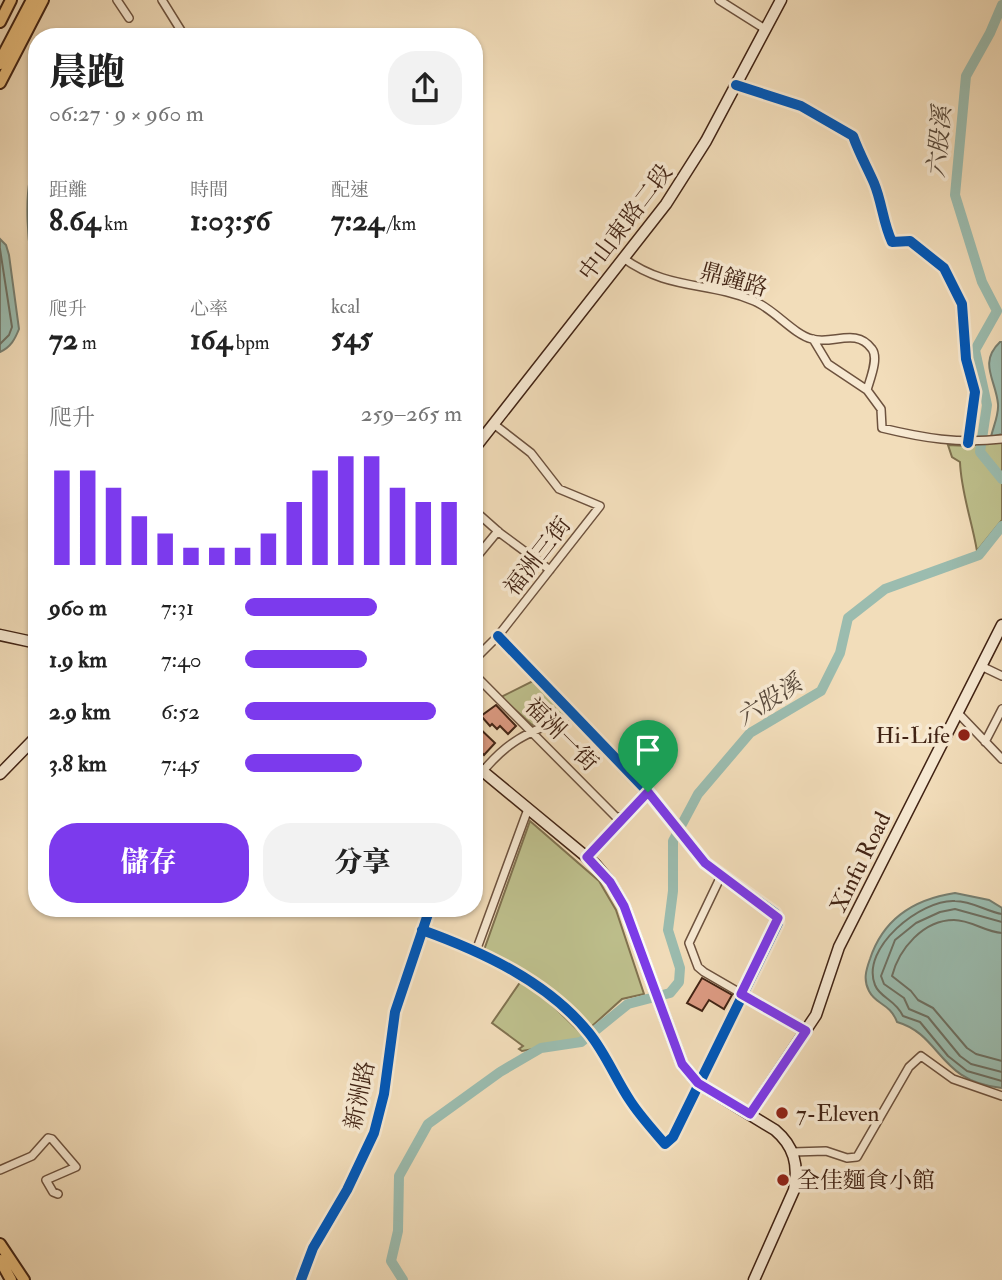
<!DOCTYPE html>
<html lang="zh-TW">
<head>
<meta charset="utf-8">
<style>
	:root { --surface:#fff; --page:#f2f2f2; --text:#222; --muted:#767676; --accent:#7c3aed }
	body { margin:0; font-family:"IM FELL Double Pica","Noto Serif TC",serif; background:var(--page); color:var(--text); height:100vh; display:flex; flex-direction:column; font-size:26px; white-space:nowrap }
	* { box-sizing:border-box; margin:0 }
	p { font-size:23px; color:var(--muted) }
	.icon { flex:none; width:38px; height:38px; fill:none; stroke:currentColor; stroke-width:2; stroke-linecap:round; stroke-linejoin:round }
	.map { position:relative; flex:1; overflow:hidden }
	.sheet { position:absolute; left:28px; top:28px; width:455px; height:889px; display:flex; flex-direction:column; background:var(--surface); border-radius:28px; box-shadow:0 2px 5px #0004 }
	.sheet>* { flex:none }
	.pin { position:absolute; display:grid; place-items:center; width:60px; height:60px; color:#fff; margin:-72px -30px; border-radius:50% 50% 50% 0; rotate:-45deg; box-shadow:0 0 7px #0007 }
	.pin .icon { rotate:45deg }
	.round { display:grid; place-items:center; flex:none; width:74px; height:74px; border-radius:28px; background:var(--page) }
	.head { display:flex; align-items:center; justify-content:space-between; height:119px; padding:0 21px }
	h1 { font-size:38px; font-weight:800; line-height:52px }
	.figures { display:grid; grid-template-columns:repeat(3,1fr); gap:10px; height:119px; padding:7px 21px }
	.figures div { display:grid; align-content:center }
	.figures b { font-size:30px; font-weight:800 }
	.figures small { font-size:19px; font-weight:400 }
	.figures p { font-size:19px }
	.chart { height:196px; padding:14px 21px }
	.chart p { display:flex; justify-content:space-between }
	.chart svg { width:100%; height:126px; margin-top:7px; stroke:var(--accent); stroke-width:6 }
	.cta { display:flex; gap:14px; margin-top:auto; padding:14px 21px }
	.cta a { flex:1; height:80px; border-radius:28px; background:var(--accent); color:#fff; font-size:28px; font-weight:800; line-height:80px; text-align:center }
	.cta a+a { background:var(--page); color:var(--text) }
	ul { padding:0 21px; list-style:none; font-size:23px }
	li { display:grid; grid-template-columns:112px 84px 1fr; align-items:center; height:52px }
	li i { height:18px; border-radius:9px; background:var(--accent) }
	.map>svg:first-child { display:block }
</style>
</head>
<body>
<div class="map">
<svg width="1002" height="1280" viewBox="0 0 1002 1280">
	<rect width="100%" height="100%" fill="#f2ddba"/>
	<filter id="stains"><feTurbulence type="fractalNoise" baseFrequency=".00286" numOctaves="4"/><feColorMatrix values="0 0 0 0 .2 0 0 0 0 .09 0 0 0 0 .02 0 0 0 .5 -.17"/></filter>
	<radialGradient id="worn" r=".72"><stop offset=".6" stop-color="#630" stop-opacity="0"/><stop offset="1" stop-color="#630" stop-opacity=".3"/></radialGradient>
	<!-- green -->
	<path fill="#bec08d" stroke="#807250" stroke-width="2" d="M 1002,441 L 1002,520 L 977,551 C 972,521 961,492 960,462 L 952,457 L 948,445 L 968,446 Z
		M 537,679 L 565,709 L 563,714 L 532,725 L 501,697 Z
		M 530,821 L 599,881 L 616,910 L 644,994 L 622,999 L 591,1027 L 538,983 L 484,950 Z
		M 521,981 L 548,1001 L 584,1036 L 574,1042 L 522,1051 L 519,1049 L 523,1046 L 492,1023 Z"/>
	<!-- water -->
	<path fill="#9bbcaf" stroke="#777f71" stroke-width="2" d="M 37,162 L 37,284 C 28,260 21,181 37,162 Z
		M 0,239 L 6,245 L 9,255 L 19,329 C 15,339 11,347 0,352 Z
		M 1000,342 L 1002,342 L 1002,434 L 991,437 C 993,427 999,415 998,404 C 996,380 978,363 1000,342 Z
		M 955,893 L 989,900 L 1002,908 L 1002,1088 C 938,1082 942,1035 897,1022 C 890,1003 876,1005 869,991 C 863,980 866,970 870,959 C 883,919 915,899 955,893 Z"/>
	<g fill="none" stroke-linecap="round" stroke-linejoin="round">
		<!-- shore -->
		<path stroke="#6e7062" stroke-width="2" d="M 0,249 L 12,327 L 9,335 L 0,344
			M 1002,914 C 988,912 972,901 955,901 C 921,899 860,948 875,985 C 880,998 895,999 903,1016 L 920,1022 L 948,1056 L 967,1071 L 1002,1081
			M 1002,922 L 955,909 L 940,912 L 916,923 L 895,940 L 881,976 L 884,984 L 904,998 L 909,1009 L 928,1017 L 960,1056 L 971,1064 L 1002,1072
			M 1002,933 C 985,932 971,920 954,920 C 923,920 899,949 892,976 L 911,991 L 918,1000 L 933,1008 L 967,1048 L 976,1054 L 1002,1061"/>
		<!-- river -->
		<path stroke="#9bbcaf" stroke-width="10" d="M 1002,5 L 990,33 L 966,76 L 955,195 L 982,282 L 997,311 L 975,350 L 987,405 L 980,452 L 1002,479
			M 403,1280 L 391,1261 L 398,1231 L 399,1176 L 428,1124 L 500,1072 L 541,1048 L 581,1042 L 628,1004 L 670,993 L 679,982 L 680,968 L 668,930 L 673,891 L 673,841 L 698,794 L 750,733 L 821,691 L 840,653 L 848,618 L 885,589 L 979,555 L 1002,526"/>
	</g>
	<!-- building -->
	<path fill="#dd9b83" stroke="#412314" stroke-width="2" d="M 496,705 L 516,726 L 508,734 L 500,726 L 497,729 L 492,724 L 490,726 L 481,716 Z
		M 474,723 L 495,743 L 484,755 L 474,745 Z
		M 702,978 L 732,995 L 724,1009 L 709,1000 L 702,1011 L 687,1003 Z"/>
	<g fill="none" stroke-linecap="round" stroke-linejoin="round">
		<defs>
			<path id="street" d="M 117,0 L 129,18
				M 162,0 L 185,37
				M 719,0 L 765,29
				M 736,85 L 801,106 L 853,136 C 859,153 867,167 874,183 C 882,202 883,223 892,242 L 910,241 L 944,268 L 962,304 L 966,359 L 975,392 L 968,443
				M 623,258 C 669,291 707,281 754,301 C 774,309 793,334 812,339 C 833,345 856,327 872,349 C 879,358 870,379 867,390 L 881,409 L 882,428 C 923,438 959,444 1002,439
				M 813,339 L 828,364 L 867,390
				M 474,510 L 500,533 L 550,570
				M 474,560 L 498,531
				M 474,660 L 498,636 L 600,506 L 559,489 L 531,453 L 495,425
				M 981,666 L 1002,676
				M 474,674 L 616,817 L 624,817
				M 957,712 L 1002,759
				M 985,742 L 1002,709
				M 474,782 C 508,738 526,734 574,714
				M 587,857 L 648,792
				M 721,876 L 689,943 L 698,967 L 704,972 L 806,1031
				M 422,930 C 483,952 548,982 589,1033 C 606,1054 616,1080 631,1102 C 641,1117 653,1130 665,1144 L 673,1137 L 778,923 L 775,913 L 705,863 L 648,792 L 498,636
				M 476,951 L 528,809
				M 793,1152 L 826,1151 L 847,1158 L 857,1157 L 909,1067 L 921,1056 L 953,1079 L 1002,1096
				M 0,1170 L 32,1156 L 48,1138 L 52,1139 L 76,1167 L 46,1180 L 53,1192 L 58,1194
				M 301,1280 L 313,1248 L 347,1190 L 374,1133 L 384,1094 L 395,1012 L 430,908"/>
			<path id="secondary" d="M 474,449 L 666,204 L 706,141 L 781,0
				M 0,635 L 37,643
				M 474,764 L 595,864 L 610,882 L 624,906 L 682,1064 L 698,1083 L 775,1130 C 794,1146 799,1165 794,1190 L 754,1280
				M 0,774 L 37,736
				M 750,1114 L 816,1015 L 839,947 L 1002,625"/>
			<path id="primary" d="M 0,22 L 11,0
				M 0,83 L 43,0
				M 0,1244 L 24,1280
				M 0,1260 L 11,1280"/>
			<path id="highway" d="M 0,63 L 33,0"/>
		</defs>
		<!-- street casing -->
		<use href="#street" stroke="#6d523e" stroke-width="10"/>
		<!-- secondary casing -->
		<use href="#secondary" stroke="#412314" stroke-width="13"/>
		<!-- primary casing -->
		<use href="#primary" stroke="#412314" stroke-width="14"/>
		<!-- highway casing -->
		<use href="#highway" stroke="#412314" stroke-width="16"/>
		<!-- street -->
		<use href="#street" stroke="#f7e9d2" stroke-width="7"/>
		<!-- secondary -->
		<use href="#secondary" stroke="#f7e9d2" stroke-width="10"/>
		<!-- primary -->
		<use href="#primary" stroke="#e9be7d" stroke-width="10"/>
		<!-- highway -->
		<use href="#highway" stroke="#e9be7d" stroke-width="12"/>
		<defs>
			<path id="cycleway" d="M 736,85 L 801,106 L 853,136 C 859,153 867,167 874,183 C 882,202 883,223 892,242 L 910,241 L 944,268 L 962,304 L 966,359 L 975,392 L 968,443
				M 422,930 C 483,952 548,982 589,1033 C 606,1054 616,1080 631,1102 C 641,1117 653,1130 665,1144 L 673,1137 L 778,923 L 775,913 L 705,863 L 648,792 L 498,636
				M 301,1280 L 313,1248 L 347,1190 L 374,1133 L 384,1094 L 395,1012 L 430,908"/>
		</defs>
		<!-- cycleway casing -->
		<use href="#cycleway" stroke="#f7e9d2" stroke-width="15"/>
		<!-- cycleway -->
		<use href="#cycleway" stroke="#0057b8" stroke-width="10"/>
	</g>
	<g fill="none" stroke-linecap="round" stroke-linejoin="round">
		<defs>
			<path id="route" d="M 648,792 L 705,863 L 778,918 L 741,994 L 806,1031 L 750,1114 L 698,1083 L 682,1064 L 624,906 L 610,882 L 587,857 Z"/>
		</defs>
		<!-- route casing -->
		<use href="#route" stroke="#fff" stroke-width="14"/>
		<!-- route -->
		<use href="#route" stroke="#7c3aed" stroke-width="9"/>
	</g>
	<!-- markers -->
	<g fill="#8f2418" stroke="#f7e9d2" stroke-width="2.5">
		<circle cx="964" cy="735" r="7"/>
		<circle cx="782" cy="1113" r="7"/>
		<circle cx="783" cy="1180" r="7"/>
	</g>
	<g text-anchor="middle" stroke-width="7" stroke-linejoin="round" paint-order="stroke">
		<!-- street labels -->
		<g font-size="23" fill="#412314" stroke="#f7e9d2">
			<text transform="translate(625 222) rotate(-53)" y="8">中山東路二段</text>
			<text transform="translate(734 279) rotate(16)" y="8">鼎鐘路</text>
			<text transform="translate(537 556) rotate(-52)" y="8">福洲三街</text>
			<text transform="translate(562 734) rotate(45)" y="8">福洲一街</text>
			<text transform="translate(860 862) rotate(-64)" y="8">Xinfu Road</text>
			<text transform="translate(359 1095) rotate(-78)" y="8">新洲路</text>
		</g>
		<!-- poi labels -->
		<g font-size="23" fill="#412314" stroke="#f7e9d2" text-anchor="start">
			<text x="950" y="743" text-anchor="end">Hi-Life</text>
			<text x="796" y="1121">7-Eleven</text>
			<text x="797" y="1188">全佳麵食小館</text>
		</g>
		<!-- water labels -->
		<g font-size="24" font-style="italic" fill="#58493b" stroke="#f7e9d2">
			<text transform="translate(939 142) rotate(-85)" y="8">六股溪</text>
			<text transform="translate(769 700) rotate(-33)" y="8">六股溪</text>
		</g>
	</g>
	<rect width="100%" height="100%" filter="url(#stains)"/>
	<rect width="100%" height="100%" fill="url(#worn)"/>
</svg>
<div class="pin" style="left:648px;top:792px;background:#1e9e55"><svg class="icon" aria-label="arrive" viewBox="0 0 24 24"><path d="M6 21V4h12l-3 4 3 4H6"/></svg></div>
<section class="sheet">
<div class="head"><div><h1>晨跑</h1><p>06:27 · 9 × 960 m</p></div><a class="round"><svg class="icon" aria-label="share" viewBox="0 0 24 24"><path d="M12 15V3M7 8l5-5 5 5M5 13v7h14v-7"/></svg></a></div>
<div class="figures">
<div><p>距離</p><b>8.64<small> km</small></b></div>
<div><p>時間</p><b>1:03:56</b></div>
<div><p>配速</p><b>7:24<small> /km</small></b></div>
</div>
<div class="figures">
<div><p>爬升</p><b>72<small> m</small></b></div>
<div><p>心率</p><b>164<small> bpm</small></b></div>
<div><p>kcal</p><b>545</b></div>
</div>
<div class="chart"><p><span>爬升</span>259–265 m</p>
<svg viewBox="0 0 160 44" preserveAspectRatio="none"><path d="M5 44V11M15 44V11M25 44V17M35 44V27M45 44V33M55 44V38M65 44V38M75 44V38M85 44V33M95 44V22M105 44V11M115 44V6M125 44V6M135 44V17M145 44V22M155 44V22"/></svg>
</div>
<ul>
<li><b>960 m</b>7:31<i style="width:61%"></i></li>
<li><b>1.9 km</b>7:40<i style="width:56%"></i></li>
<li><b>2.9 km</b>6:52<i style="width:88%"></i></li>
<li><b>3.8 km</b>7:45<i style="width:54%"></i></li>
</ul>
<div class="cta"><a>儲存</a><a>分享</a></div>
</section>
</div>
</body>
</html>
